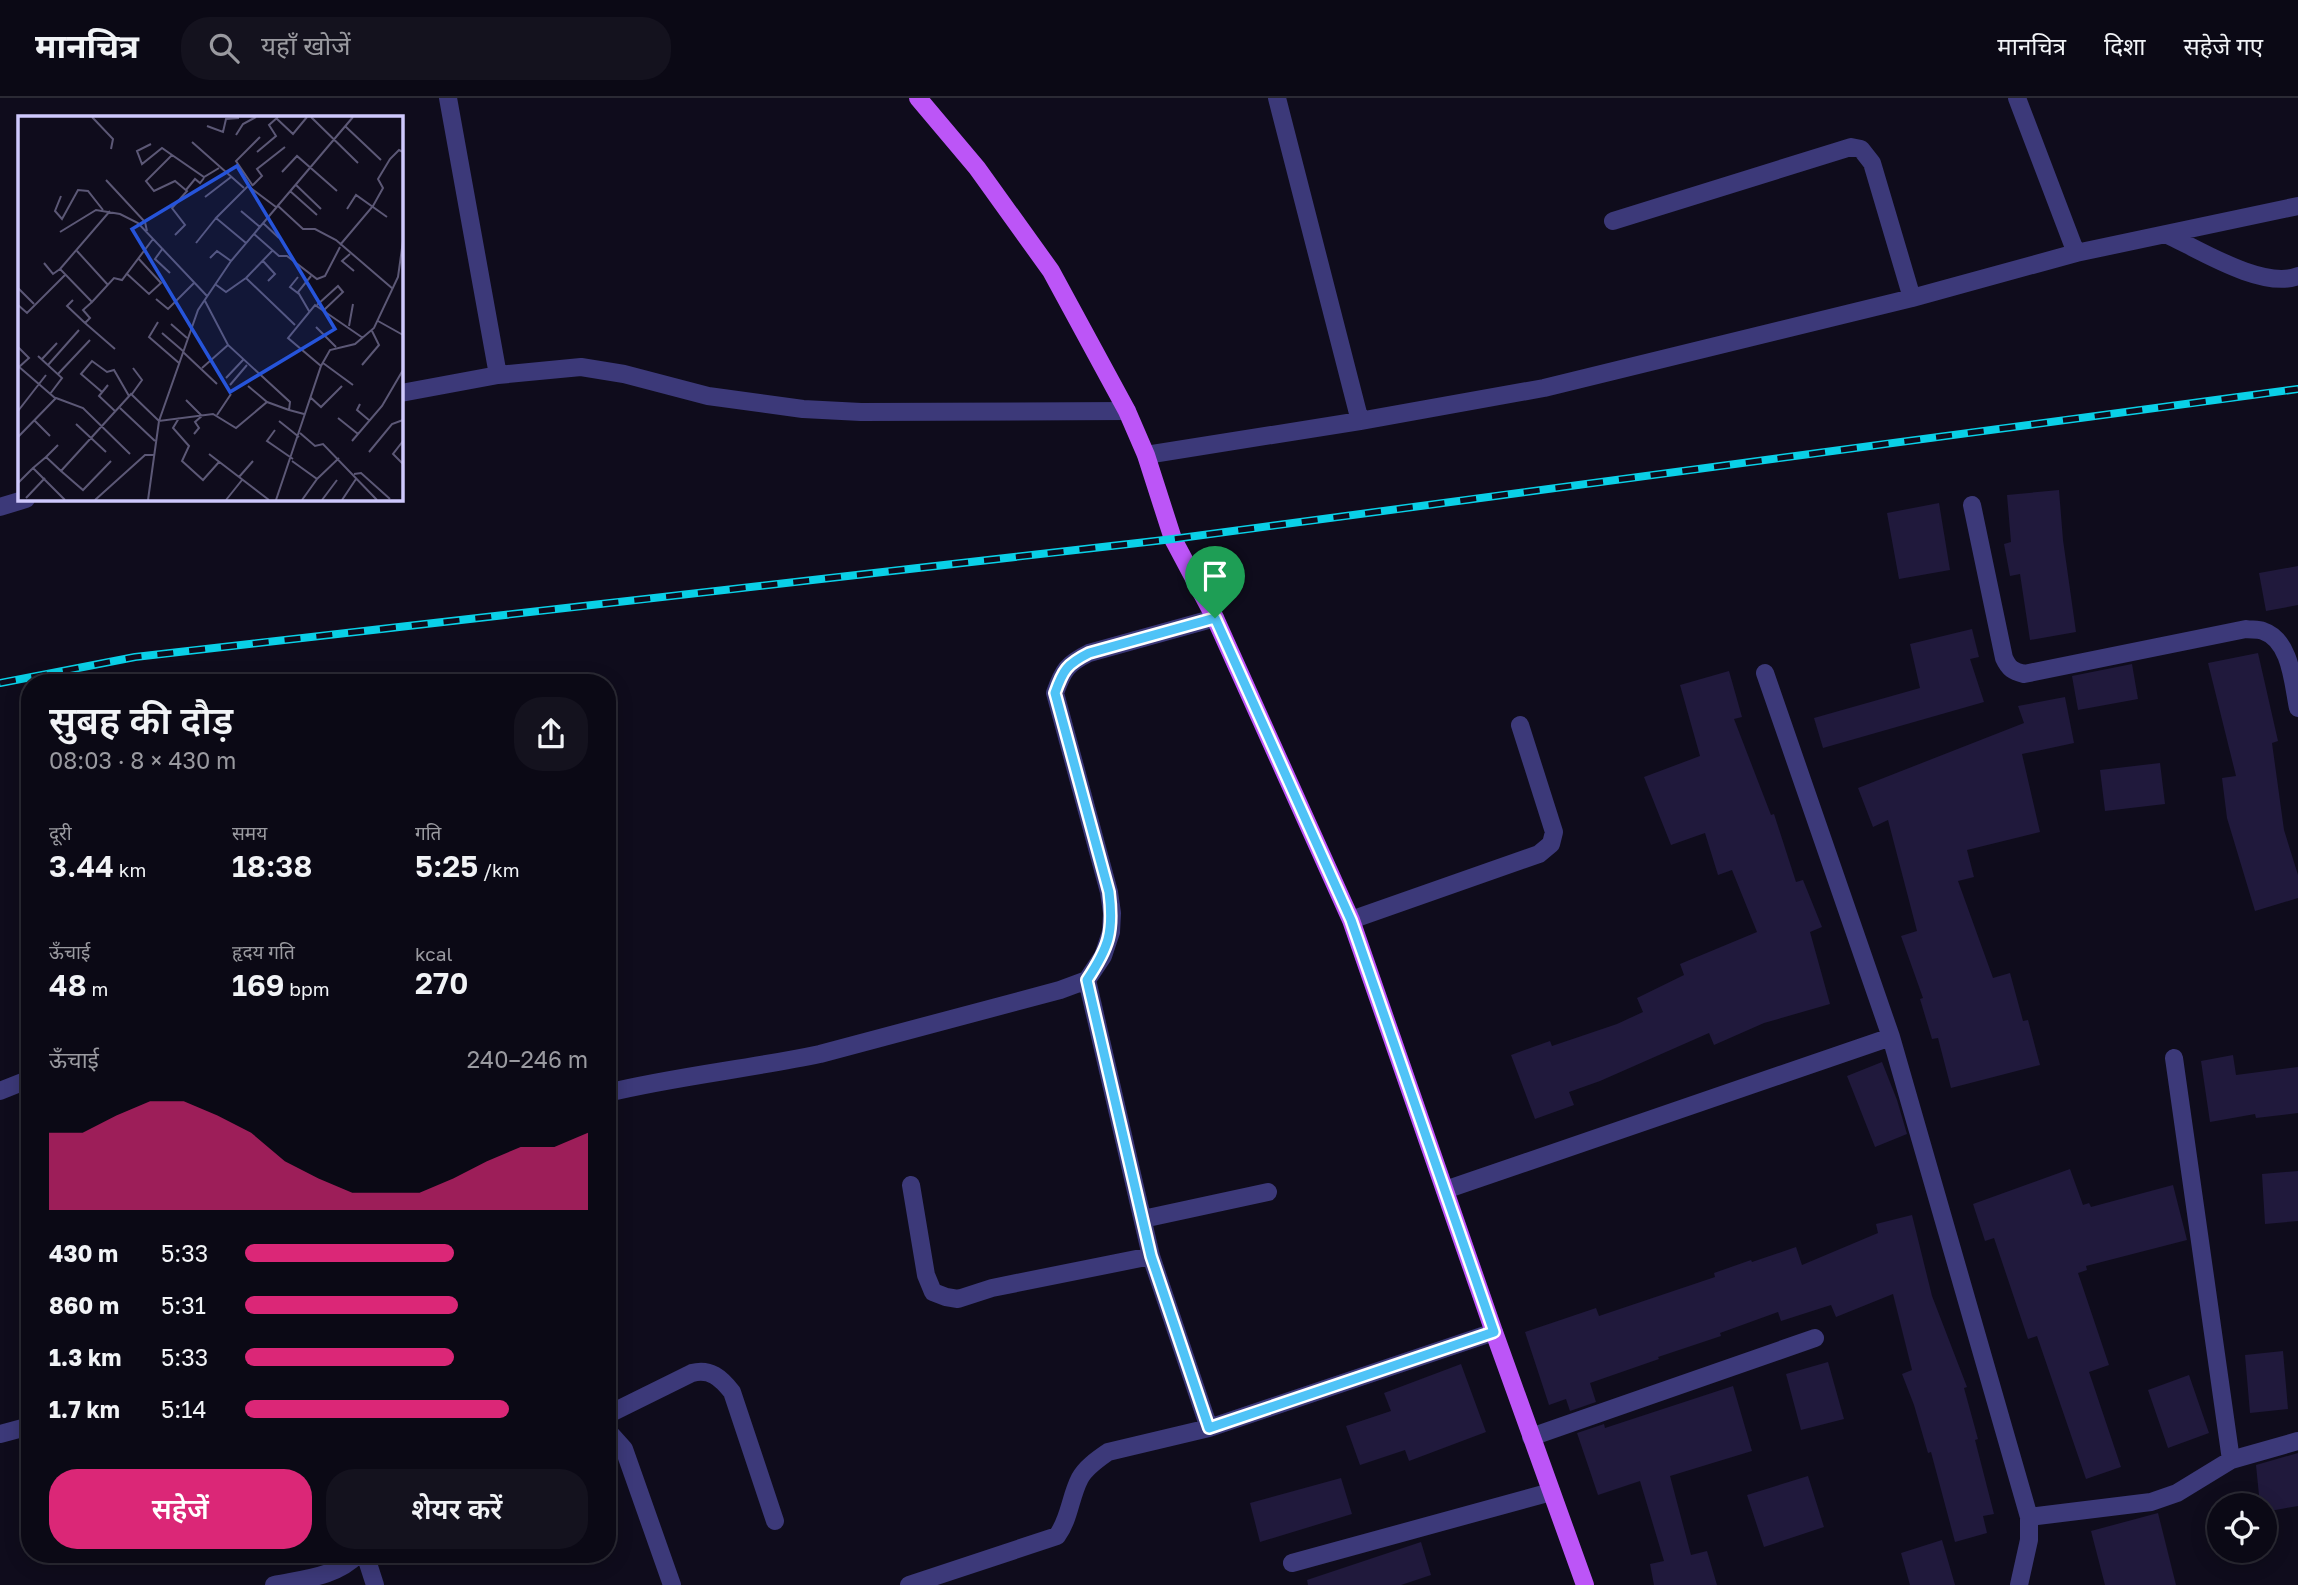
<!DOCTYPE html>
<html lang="hi">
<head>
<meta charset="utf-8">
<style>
	:root { --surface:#0b0915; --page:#14121e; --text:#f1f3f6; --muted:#9a9aa0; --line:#2b2a34; --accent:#db2777 }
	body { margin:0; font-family:"Golos Text","Noto Sans Devanagari",sans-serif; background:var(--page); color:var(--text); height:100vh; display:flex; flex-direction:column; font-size:26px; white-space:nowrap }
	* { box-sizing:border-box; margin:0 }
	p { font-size:23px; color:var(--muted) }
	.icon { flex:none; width:38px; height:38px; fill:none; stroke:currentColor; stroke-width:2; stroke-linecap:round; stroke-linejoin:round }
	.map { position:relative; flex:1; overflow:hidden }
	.sheet { position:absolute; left:21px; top:576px; width:595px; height:889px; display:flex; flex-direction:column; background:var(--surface); border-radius:28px; box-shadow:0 4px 18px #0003,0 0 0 2px var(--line) }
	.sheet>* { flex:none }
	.fabs { position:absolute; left:2207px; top:1395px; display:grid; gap:14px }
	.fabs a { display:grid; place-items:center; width:70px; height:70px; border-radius:50%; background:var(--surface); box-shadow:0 4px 18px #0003,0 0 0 2px var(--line); font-size:35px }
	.pin { position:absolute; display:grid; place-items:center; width:60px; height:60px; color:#fff; margin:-72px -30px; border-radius:50% 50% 50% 0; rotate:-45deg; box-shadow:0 0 7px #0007 }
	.pin .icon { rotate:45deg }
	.round { display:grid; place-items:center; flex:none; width:74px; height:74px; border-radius:28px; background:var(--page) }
	.summary { display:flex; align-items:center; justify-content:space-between; height:119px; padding:0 28px }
	h1 { font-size:38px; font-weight:600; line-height:52px }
	.stats { display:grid; grid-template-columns:repeat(3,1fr); gap:10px; height:119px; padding:7px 28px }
	.stats div { display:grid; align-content:center }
	.stats b { font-size:30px; font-weight:600 }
	.stats small { font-size:19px; font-weight:400 }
	.stats p { font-size:19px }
	.chart { height:196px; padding:14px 28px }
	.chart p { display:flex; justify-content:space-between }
	.chart svg { width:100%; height:126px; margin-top:7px; fill:var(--accent); opacity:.7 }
	.action { display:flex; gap:14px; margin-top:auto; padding:14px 28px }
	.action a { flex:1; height:80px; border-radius:28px; background:var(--accent); color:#fff; font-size:28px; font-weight:600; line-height:80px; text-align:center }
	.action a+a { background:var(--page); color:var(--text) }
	ul { padding:0 28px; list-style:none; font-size:23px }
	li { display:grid; grid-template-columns:112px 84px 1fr; align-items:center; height:52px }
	li i { height:18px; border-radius:9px; background:var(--accent) }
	header { display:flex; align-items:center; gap:42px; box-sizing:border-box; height:98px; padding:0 35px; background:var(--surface); border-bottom:2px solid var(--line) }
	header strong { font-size:33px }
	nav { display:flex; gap:38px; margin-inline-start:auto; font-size:24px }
	.search { width:490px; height:63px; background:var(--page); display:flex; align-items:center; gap:18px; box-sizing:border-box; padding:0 24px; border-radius:28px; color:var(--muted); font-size:26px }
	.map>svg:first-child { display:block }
</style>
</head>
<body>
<header>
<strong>मानचित्र</strong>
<div class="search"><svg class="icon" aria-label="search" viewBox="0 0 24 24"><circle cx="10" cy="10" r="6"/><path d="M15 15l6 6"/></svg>यहाँ खोजें</div>
<nav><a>मानचित्र</a><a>दिशा</a><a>सहेजे गए</a></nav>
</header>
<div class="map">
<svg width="2298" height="1487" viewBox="0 0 2298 1487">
	<rect width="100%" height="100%" fill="#0f0c1c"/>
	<!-- building -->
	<path fill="#20193c" d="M 2059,392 L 2063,442 L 2076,534 L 2030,542 L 2020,476 L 2010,478 L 2004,446 L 2011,444 L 2007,397 Z
		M 1939,405 L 1950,472 L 1899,481 L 1887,415 Z
		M 2298,468 L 2298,507 L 2266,513 L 2259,475 Z
		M 1972,531 L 1979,559 L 1970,561 L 1984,604 L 1823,650 L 1814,620 L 1920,590 L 1910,546 Z
		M 2258,555 L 2278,643 L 2272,645 L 2284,732 L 2298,777 L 2298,800 L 2255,813 L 2227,720 L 2222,680 L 2236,678 L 2208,565 Z
		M 2132,566 L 2138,601 L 2078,612 L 2072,578 Z
		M 1729,573 L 1742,619 L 1734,621 L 1771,717 L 1774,716 L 1796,784 L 1803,782 L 1822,829 L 1810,834 L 1830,906 L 1764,925 L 1714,947 L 1709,935 L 1600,983 L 1569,994 L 1574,1007 L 1535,1021 L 1511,957 L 1550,943 L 1552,948 L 1617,926 L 1643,914 L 1637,900 L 1684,877 L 1680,866 L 1757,834 L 1732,772 L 1718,777 L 1705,735 L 1671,747 L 1644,679 L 1700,658 L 1680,587 Z
		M 2065,599 L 2074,645 L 2022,656 L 2040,734 L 1967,752 L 1974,779 L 1958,783 L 1993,880 L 2010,875 L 2023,923 L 2028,922 L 2040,967 L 1951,990 L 1938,940 L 1932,941 L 1920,901 L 1923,900 L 1901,838 L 1917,833 L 1888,722 L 1873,729 L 1858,690 L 2024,625 L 2018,608 Z
		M 2160,665 L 2165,706 L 2105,713 L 2100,672 Z
		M 2233,957 L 2236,977 L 2298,969 L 2298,1015 L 2256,1020 L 2255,1016 L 2210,1024 L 2201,963 Z
		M 1882,964 L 1897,1002 L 1907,1036 L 1875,1049 L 1847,978 Z
		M 2070,1071 L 2083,1107 L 2089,1105 L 2091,1109 L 2173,1087 L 2187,1142 L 2086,1168 L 2087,1172 L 2078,1175 L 2109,1267 L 2089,1274 L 2121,1369 L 2086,1381 L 2037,1238 L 2028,1241 L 1994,1140 L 1985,1143 L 1973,1106 Z
		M 2298,1073 L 2298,1123 L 2265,1126 L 2262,1076 Z
		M 1912,1117 L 1932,1198 L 1967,1289 L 1964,1290 L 1978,1341 L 1975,1342 L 1994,1416 L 1983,1418 L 1987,1435 L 1955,1444 L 1931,1354 L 1928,1355 L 1914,1307 L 1902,1276 L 1912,1272 L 1893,1196 L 1836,1219 L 1831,1207 L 1781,1223 L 1778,1214 L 1720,1235 L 1721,1238 L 1658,1259 L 1659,1261 L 1590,1285 L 1596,1304 L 1570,1313 L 1566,1301 L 1549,1307 L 1525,1234 L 1596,1210 L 1599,1218 L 1715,1179 L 1714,1175 L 1751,1162 L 1752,1164 L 1796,1149 L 1802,1167 L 1878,1135 L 1876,1126 Z
		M 2283,1253 L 2288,1311 L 2250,1315 L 2245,1257 Z
		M 1828,1264 L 1844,1321 L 1801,1332 L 1786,1276 Z
		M 1461,1266 L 1486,1334 L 1409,1363 L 1405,1352 L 1360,1367 L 1346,1328 L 1391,1313 L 1384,1295 Z
		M 2189,1277 L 2209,1335 L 2168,1350 L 2148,1292 Z
		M 1733,1288 L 1752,1353 L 1670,1378 L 1691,1457 L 1707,1453 L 1717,1487 L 1654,1487 L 1650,1466 L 1664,1463 L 1640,1383 L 1598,1397 L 1577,1335 L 1604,1326 L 1605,1330 Z
		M 2298,1355 L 2298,1408 L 2264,1414 L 2264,1407 L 2260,1407 L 2256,1367 Z
		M 1808,1378 L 1824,1429 L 1764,1449 L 1747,1397 Z
		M 1341,1380 L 1352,1416 L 1260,1444 L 1250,1405 Z
		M 2158,1415 L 2176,1487 L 2105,1487 L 2091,1433 Z
		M 1942,1442 L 1955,1487 L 1910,1487 L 1901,1455 Z
		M 1421,1444 L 1431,1477 L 1401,1487 L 1308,1487 L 1307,1482 Z"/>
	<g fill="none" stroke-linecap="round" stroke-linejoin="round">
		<!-- minor -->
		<path stroke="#3c3979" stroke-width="18" d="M 448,0 L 498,277
			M 1277,0 L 1360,323
			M 2017,0 L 2076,155
			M 1613,123 L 1851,49 L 1861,51 L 1872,65 L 1912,200
			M 2166,136 C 2198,151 2263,192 2298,178
			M 401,295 L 498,277 L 581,269 L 624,276 L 708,298 L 803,311 L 861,314 L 1127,313
			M 1146,357 L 1360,323 L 1544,290 L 1912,200 L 2076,155 L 2298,108
			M 1972,407 L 2004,560 C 2009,571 2013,573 2024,576 L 2246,531 C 2251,532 2258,531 2263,533 C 2291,542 2293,586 2298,610
			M 0,409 L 26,401
			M 1765,575 L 1891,939
			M 1351,822 L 1539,756 L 1551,746 L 1554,734 L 1520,627
			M 1087,882 L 1151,1158 L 1209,1330
			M 2174,960 L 2231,1362
			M 0,993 L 30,981
			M 607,995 C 677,978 749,971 820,956 L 1060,892 L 1087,882 L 1103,858 L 1111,834 L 1112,815 L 1109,794 L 1055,595 C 1063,572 1067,566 1089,555 L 1215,520
			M 911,1087 L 926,1177 L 933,1194 L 946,1199 L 958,1201 L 992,1190 L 1151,1158
			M 1445,1092 L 1891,939 L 2029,1419 L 2029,1442 L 2019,1487
			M 1143,1121 L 1268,1094
			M 607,1317 L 692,1275 C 710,1270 721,1280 732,1294 L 775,1423
			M 607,1332 L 624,1351 L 672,1487
			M 0,1336 L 30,1328
			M 1531,1339 L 1815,1240
			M 2029,1419 L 2151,1404 L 2177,1395 L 2231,1362 L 2298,1343
			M 365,1456 L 375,1487
			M 1292,1465 L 1551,1394
			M 274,1487 C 303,1481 337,1479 358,1456
			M 909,1487 L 1057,1438 C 1070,1420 1070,1399 1080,1380 C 1086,1369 1098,1361 1108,1354 L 1209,1330 L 1494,1234"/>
		<!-- major -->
		<path stroke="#bc55f7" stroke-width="18" d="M 918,0 L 977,70 L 1051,173 L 1127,313 L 1146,357 L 1173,441 L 1215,520 L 1351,822 L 1494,1234 L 1585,1487"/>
		<defs>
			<path id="rail" d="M 0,585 L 135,559 L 1173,441 L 2298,291"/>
		</defs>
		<!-- rail casing -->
		<use href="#rail" stroke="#0ad0e7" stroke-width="8"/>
		<!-- rail -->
		<use href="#rail" stroke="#0f0c1c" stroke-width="5" stroke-dasharray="16" stroke-linecap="butt"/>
	</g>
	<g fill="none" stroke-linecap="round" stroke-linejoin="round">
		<defs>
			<path id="route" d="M 1215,520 L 1351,822 L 1494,1234 L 1209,1330 L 1151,1158 L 1087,882 C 1109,849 1114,834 1109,794 L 1055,595 C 1063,572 1067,566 1089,555 Z"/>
		</defs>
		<!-- route casing -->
		<use href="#route" stroke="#fff" stroke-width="14"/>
		<!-- route -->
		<use href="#route" stroke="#4fc3f7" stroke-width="9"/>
	</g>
	<!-- overview -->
	<g transform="translate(18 18)">
		<rect width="385" height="385" fill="#0f0c1c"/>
		<path fill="none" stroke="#5c5876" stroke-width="2" d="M 74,1 L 95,23 L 93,33M 293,1 L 340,47M 258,2 L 275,18 L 289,1M 189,10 L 205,16 L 208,3 L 221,2M 327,10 L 363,44M 218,19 L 225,8 L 238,1M 174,26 L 226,72M 133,28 L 119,35 L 124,48 L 144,32 L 154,39M 239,36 L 258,20 L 251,9 L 260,1M 264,56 L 279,40 L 319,75M 88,64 L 127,106 L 129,115M 277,68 L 303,93M 235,69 L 244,60 L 239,53 L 267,31M 235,70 L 218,45 L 242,21M 168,74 L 177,63 L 182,67 L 186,62M 272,75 L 299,99M 43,80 L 37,95 L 44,103 L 60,74 L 70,75 L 85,94M 187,81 L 213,61M 259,89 L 285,113 L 297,113 L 318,124 L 375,173M 329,93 L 338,79 L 369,101M 92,95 L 42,153 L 74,186 L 96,162 L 104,164 L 135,123M 223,95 L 242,111M 245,107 L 261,122M 42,116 L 78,94 L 102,98 L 120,107 L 189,180M 236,118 L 261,140 L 269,140 L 299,163 L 307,160 L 322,131M 157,119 L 167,109 L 154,92 L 169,75 L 157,65 L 136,75 L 128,65 L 154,39 L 186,61 L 201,52M 178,127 L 198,102M 228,127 L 198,102 L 230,70 L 258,91M 322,129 L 355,90 L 365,72 L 360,63 L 372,43 L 381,34 L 385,36M 145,132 L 137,143 L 152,157M 59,135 L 90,169M 332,138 L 324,145 L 336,155M 192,142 L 199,135 L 213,145M 245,145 L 257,158 L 250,165M 26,147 L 35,158 L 42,153M 108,157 L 131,178 L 143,167 L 120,142M 280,161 L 272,171 L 281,178M 228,162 L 255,134M 197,168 L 208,176 L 228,162 L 277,209M 0,172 L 16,188M 138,183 L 150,193 L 177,166M 55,184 L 49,190 L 67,207M 187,185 L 210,229 L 272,286 L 271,294 L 286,298M 74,186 L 65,194 L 72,202 L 67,207 L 97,233M 0,189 L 9,197 L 47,159M 299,189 L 320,170 L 325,176 L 306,194M 291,195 L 280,176 L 293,160M 360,205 L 385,219M 140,206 L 131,221 L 161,247M 153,208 L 169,222M 331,210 L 335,188M 298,211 L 318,231M 144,217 L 165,235M 0,231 L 11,242 L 1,251M 165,236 L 199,268M 20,240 L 44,262 L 32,278M 24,243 L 39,227M 305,247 L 335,269M 30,249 L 61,214M 344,249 L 361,229 L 354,215M 0,250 L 37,282M 303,250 L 270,222 L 297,189 L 345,222M 184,252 L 210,229M 40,258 L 72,224M 208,262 L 225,244M 90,269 L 81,280 L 98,296M 212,269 L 229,249M 230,270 L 249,286M 84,276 L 63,258 L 74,245 L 89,256 L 96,254 L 111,280M 114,278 L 124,264 L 115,252M 292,281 L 303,291 L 324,270M 168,284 L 183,299M 342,288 L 339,294 L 352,305M 102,292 L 137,325M 0,295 L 28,259M 199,299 L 213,278M 161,302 L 155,312 L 171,330 L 164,345 L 185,364 L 201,346M 320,302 L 340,318M 17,305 L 32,320M 261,305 L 281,321M 58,308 L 88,336M 257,314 L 249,325 L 275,343M 282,317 L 297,330 L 305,328 L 359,384M 176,318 L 181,312 L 177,306 L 185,299M 0,321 L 38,282 L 65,292 L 112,338M 334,325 L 364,290 L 385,254M 385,325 L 375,338 L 385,348M 40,329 L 28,341 L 43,355 L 113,278 L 141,305 L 195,298 L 218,312 L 249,286 L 271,294M 351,336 L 374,308 L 385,304M 191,338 L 251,384M 28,341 L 15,352 L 47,384M 274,345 L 299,363 L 284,384M 43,355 L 65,374 L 93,345M 336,358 L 343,357 L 372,383M 221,361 L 235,345M 299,363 L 321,342M 0,367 L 15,352M 8,382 L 27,362M 77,384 L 127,339 L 136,339M 130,384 L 141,305 L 180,194 L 213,145 L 335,1M 208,384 L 224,364M 258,384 L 303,250 L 312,234 L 337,228 L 356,212 L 380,161 L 385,125M 304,384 L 319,364M 324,384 L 338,363"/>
		<path fill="#2654da" fill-opacity="0.15" stroke="#2654da" stroke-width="3.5" d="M 219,50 L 317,213 L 212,276 L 114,113 Z"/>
		<rect width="385" height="385" fill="none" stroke="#cfc9fd" stroke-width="3.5"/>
	</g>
</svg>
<div class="fabs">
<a><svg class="icon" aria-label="locate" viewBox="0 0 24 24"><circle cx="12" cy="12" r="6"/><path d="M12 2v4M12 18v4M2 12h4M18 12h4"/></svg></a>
</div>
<div class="pin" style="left:1215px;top:520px;background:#1e9e55"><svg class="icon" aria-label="arrive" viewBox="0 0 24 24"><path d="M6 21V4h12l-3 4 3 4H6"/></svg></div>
<section class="sheet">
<div class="summary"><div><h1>सुबह की दौड़</h1><p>08:03 · 8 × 430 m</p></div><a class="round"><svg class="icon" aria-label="share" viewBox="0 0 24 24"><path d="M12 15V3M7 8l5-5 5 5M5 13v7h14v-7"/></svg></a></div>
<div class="stats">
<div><p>दूरी</p><b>3.44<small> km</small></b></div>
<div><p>समय</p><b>18:38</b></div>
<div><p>गति</p><b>5:25<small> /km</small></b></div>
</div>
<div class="stats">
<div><p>ऊँचाई</p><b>48<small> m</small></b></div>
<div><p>हृदय गति</p><b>169<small> bpm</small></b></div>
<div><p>kcal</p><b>270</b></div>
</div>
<div class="chart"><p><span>ऊँचाई</span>240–246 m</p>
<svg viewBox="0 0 160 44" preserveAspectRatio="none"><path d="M0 44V17L10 17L20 11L30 6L40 6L50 11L60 17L70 27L80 33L90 38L100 38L110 38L120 33L130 27L140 22L150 22L160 17V44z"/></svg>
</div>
<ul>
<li><b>430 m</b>5:33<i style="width:61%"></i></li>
<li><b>860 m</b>5:31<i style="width:62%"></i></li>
<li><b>1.3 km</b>5:33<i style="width:61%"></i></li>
<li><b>1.7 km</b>5:14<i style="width:77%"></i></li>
</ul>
<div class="action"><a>सहेजें</a><a>शेयर करें</a></div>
</section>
</div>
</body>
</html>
